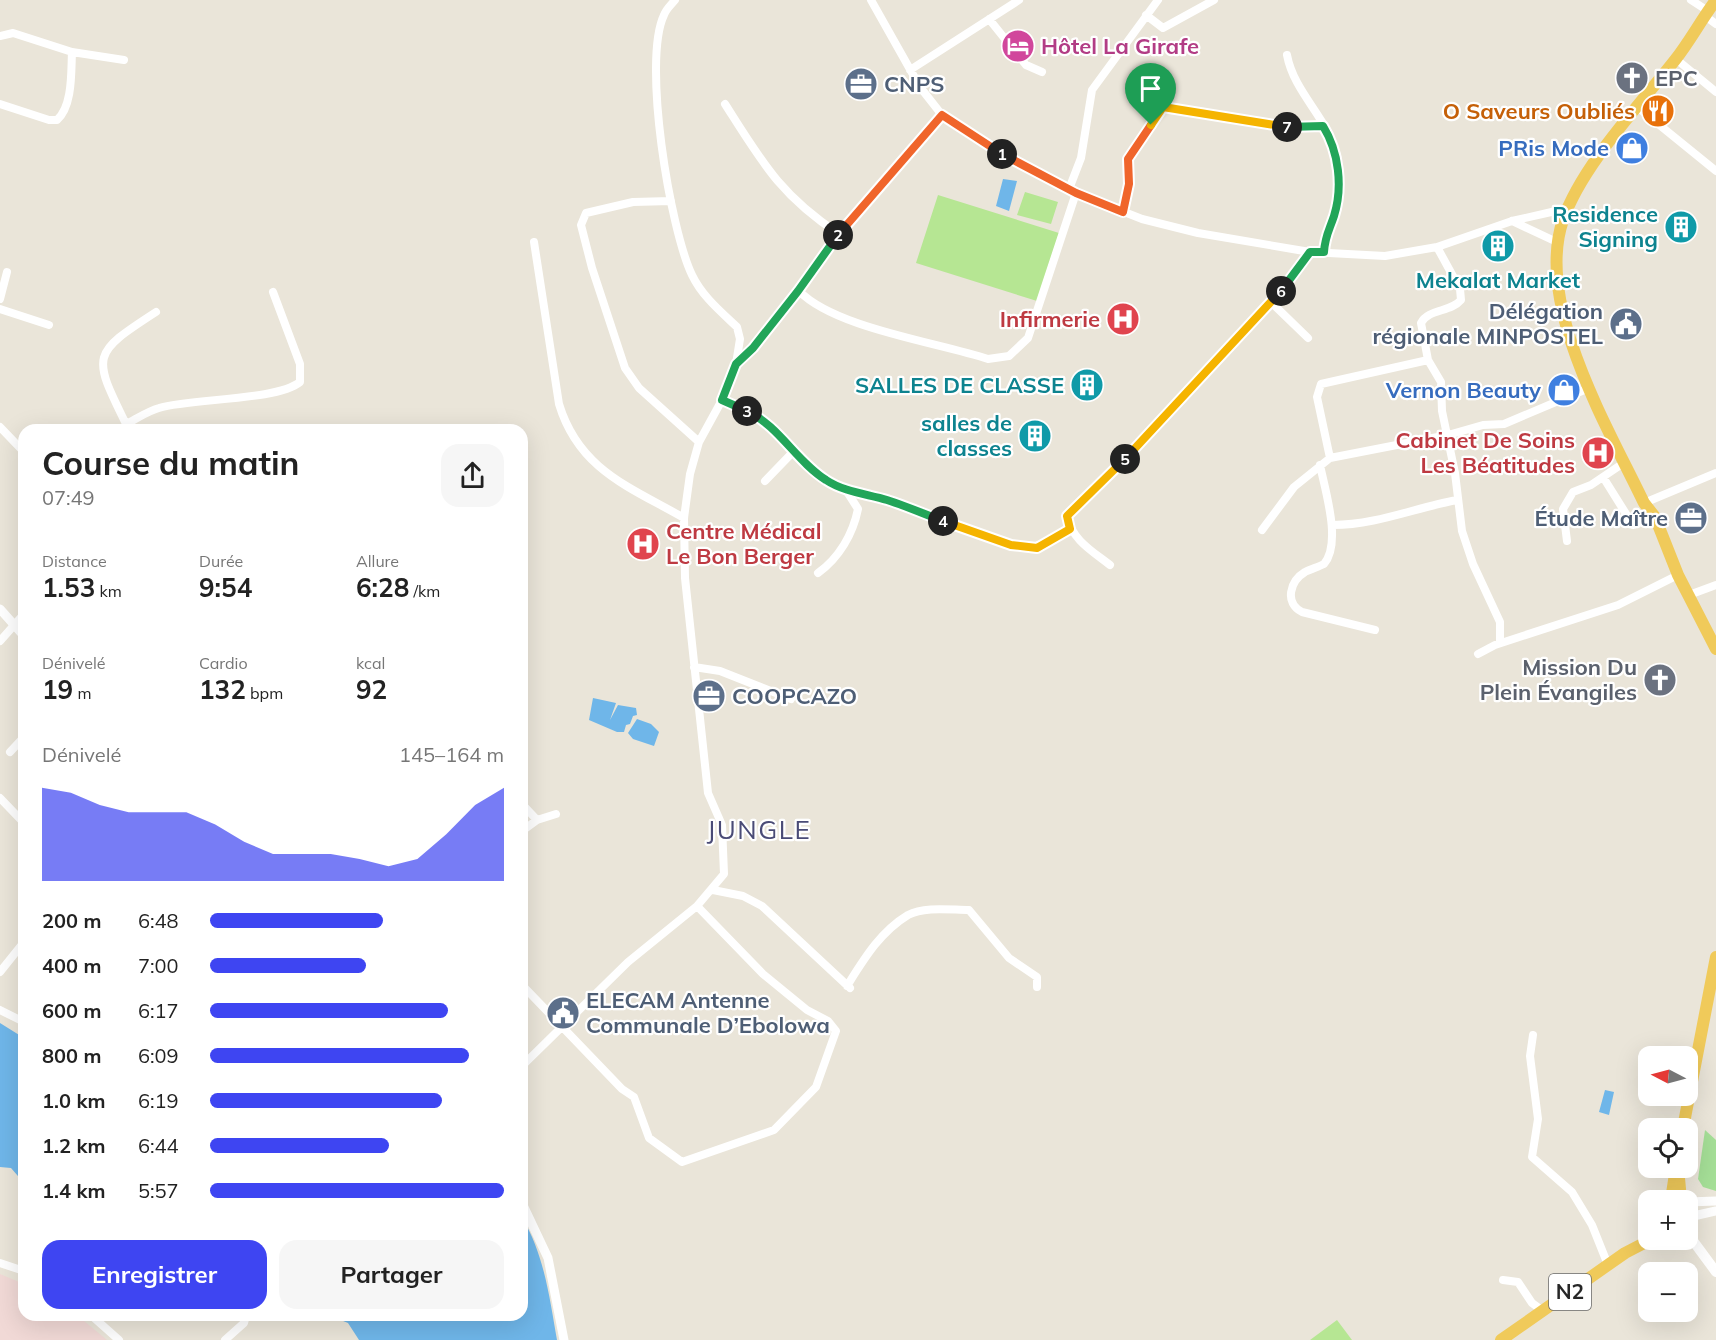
<!DOCTYPE html>
<html lang="fr">
<head>
<meta charset="utf-8">
<style>
	:root { --surface:#fff; --page:#f6f6f6; --text:#222; --muted:#767676; --accent:#3e45f2 }
	body { margin:0; font-family:Mulish,sans-serif; background:var(--page); color:var(--text); height:100vh; display:flex; flex-direction:column; font-size:22px; white-space:nowrap }
	* { box-sizing:border-box; margin:0 }
	p { font-size:20px; color:var(--muted) }
	.icon { flex:none; width:33px; height:33px; fill:none; stroke:currentColor; stroke-width:2; stroke-linecap:round; stroke-linejoin:round }
	.map { position:relative; flex:1; overflow:hidden }
	.panel { position:absolute; left:18px; top:424px; width:510px; height:897px; display:flex; flex-direction:column; background:var(--surface); border-radius:18px; box-shadow:0 6px 24px #0002 }
	.panel>* { flex:none }
	.needle { width:39px; rotate:276deg }
	.buttons { position:absolute; left:1638px; top:1046px; display:grid; gap:12px }
	.buttons a { display:grid; place-items:center; width:60px; height:60px; border-radius:12px; background:var(--surface); box-shadow:0 6px 24px #0002; font-size:30px }
	.pin { position:absolute; display:grid; place-items:center; width:51px; height:51px; color:#fff; margin:-62px -26px; border-radius:50% 50% 50% 0; rotate:-45deg; box-shadow:0 0 6px #0007 }
	.pin .icon { rotate:45deg }
	.km { position:absolute; width:30px; height:30px; margin:-15px; border-radius:50%; background:#222; color:#fff; font-size:16px; line-height:30px; text-align:center }
	.round { display:grid; place-items:center; flex:none; width:63px; height:63px; border-radius:18px; background:var(--page) }
	.headline { display:flex; align-items:center; justify-content:space-between; height:102px; padding:0 24px }
	h1 { font-size:33px; font-weight:700; line-height:45px }
	.figures { display:grid; grid-template-columns:repeat(3,1fr); gap:9px; height:102px; padding:6px 24px }
	.figures div { display:grid; align-content:center }
	.figures b { font-size:26px; font-weight:700 }
	.figures small { font-size:16px; font-weight:400 }
	.figures p { font-size:16px }
	.chart { height:168px; padding:12px 24px }
	.chart p { display:flex; justify-content:space-between }
	.chart svg { width:100%; height:108px; margin-top:6px; fill:var(--accent); opacity:.7 }
	.action { display:flex; gap:12px; margin-top:auto; padding:12px 24px }
	.action a { flex:1; height:69px; border-radius:18px; background:var(--accent); color:#fff; font-size:24px; font-weight:700; line-height:69px; text-align:center }
	.action a+a { background:var(--page); color:var(--text) }
	ul { padding:0 24px; list-style:none; font-size:20px }
	li { display:grid; grid-template-columns:96px 72px 1fr; align-items:center; height:45px }
	li i { height:15px; border-radius:8px; background:var(--accent) }
	.map>svg:first-child { display:block }
</style>
</head>
<body>
<div class="map">
<svg width="1716" height="1340" viewBox="0 0 1716 1340">
	<rect width="100%" height="100%" fill="#eae5d9"/>
	<!-- medical -->
	<path fill="#f1d9d6" d="M 0,1274 L 24,1284 L 24,1316 L 78,1316 L 107,1340 L 0,1340 Z"/>
	<!-- green -->
	<path fill="#a5df97" d="M 1705,1130 L 1716,1140 L 1716,1191 L 1703,1187 L 1698,1179 Z"/>
	<!-- pitch -->
	<path fill="#b6e693" d="M 1025,192 L 1058,202 L 1051,224 L 1017,215 Z
		M 938,195 L 1059,233 L 1037,301 L 916,263 Z
		M 1337,1320 L 1352,1340 L 1310,1340 Z"/>
	<!-- water -->
	<path fill="#6fb6e9" d="M 1003,179 L 1017,181 L 1009,211 L 996,206 Z
		M 593,698 L 616,703 L 610,720 L 618,705 L 636,708 L 637,715 L 633,716 L 630,724 L 626,725 L 624,732 L 617,732 L 589,720 Z
		M 637,719 L 651,724 L 659,732 L 654,746 L 633,739 L 628,733 Z
		M 0,1023 L 24,1038 L 24,1183 L 11,1168 L 0,1167 Z
		M 1605,1090 L 1614,1092 L 1609,1115 L 1599,1112 Z
		M 522,1218 C 544,1253 550,1300 557,1340 L 359,1340 L 348,1323 L 331,1316 L 522,1316 Z"/>
	<g fill="none" stroke-linecap="round" stroke-linejoin="round">
		<!-- minor -->
		<path stroke="#fff" stroke-width="8" d="M 675,0 C 671,5 666,9 664,15 C 642,61 670,229 692,275 C 702,296 720,311 737,327 L 740,339 L 736,364
			M 871,0 L 920,87 L 942,115 L 1008,158 L 1076,193 L 1142,219 L 1198,233 L 1310,252 L 1385,256 L 1437,247 L 1512,221 L 1569,208
			M 1691,0 L 1708,11
			M 1146,15 L 1163,28 L 1214,0
			M 1705,16 L 1716,24
			M 989,19 L 1026,65 L 1042,72
			M 0,36 L 13,33 L 72,52 L 124,60
			M 1287,55 C 1294,93 1329,119 1337,156 C 1340,172 1339,200 1334,216 C 1329,231 1325,236 1324,252
			M 1676,59 L 1716,92
			M 910,70 L 1019,0
			M 0,104 L 49,120 L 57,120 C 73,106 71,71 72,52
			M 725,104 C 762,162 780,195 839,234
			M 1636,106 L 1716,171
			M 1069,189 L 1081,158 L 1092,90 L 1158,0
			M 671,201 L 633,202 L 586,213 L 581,225 L 592,268 L 625,368 L 639,388 L 699,442
			M 1123,212 L 1129,184 L 1128,159 L 1148,127 L 1154,123 L 1161,107 L 1286,127 L 1323,126
			M 1512,221 L 1559,243
			M 534,242 L 559,404 C 579,470 630,487 684,518
			M 1437,247 L 1460,289 L 1461,300 C 1451,312 1428,309 1421,323 L 1428,360 L 1441,382 L 1442,411 L 1455,473 L 1462,531 L 1473,564 L 1500,622 L 1500,643
			M 799,291 C 835,328 936,342 988,359 L 1009,356 L 1028,338 L 1076,193
			M 0,299 L 7,272
			M 1272,303 L 1308,338
			M 0,309 L 49,325
			M 722,400 L 751,413 L 772,428 L 793,452 L 826,481 L 845,490 L 887,500 L 1011,545 L 1037,548 L 1069,529
			M 126,424 C 136,419 148,411 159,408 C 192,398 276,401 300,382 L 300,364 L 273,292
			M 0,427 L 24,452
			M 122,430 L 126,424 C 92,355 91,354 156,312
			M 1330,458 L 1317,397 L 1321,384 L 1428,360
			M 1320,465 C 1325,490 1342,543 1324,564 C 1318,567 1311,569 1305,572 C 1290,581 1284,603 1302,612 L 1375,630
			M 1603,477 L 1633,525 L 1655,517
			M 765,481 L 793,452
			M 1644,503 L 1716,473
			M 1333,525 C 1375,525 1415,508 1457,500
			M 1262,530 L 1294,487 L 1330,458 L 1448,435 L 1483,425 L 1504,424 L 1589,388
			M 1567,541 L 1563,509 L 1573,492 L 1591,485 L 1625,462
			M 1110,565 C 1092,551 1072,540 1067,516 C 1150,430 1238,348 1310,252
			M 818,573 C 839,558 853,534 858,509 L 846,490
			M 1689,595 L 1716,585
			M 0,641 L 24,614
			M 1478,654 L 1495,645 L 1618,605 L 1678,575
			M 694,667 L 720,671 L 791,699
			M 10,752 L 24,737
			M 0,798 L 24,823
			M 522,804 L 537,820
			M 522,831 L 537,820 L 556,814
			M 713,890 L 743,896 L 762,906 L 850,988
			M 0,972 L 24,942
			M 522,985 L 622,1089 L 634,1097 L 649,1138 L 682,1162 L 774,1130 L 816,1087 L 836,1031 L 828,1021 L 807,1010 L 763,974 L 697,906
			M 847,986 C 864,959 880,932 908,915 C 925,906 951,910 969,910 L 1009,958 L 1037,977 L 1037,987
			M 0,1010 L 24,1022
			M 1533,1035 L 1530,1056 L 1538,1119 L 1532,1157 L 1572,1192 L 1592,1225 L 1608,1265
			M 522,1066 L 628,962 L 697,906 L 724,874 L 722,825 L 708,793 L 685,578 L 684,518 L 690,474 L 699,442 L 722,400 L 736,364 L 753,348 L 799,291 L 839,234 L 942,115
			M 0,1263 L 24,1271
			M 1503,1280 L 1518,1282 L 1532,1303 L 1543,1311
			M 92,1316 L 119,1340
			M 225,1340 L 244,1323 L 246,1316"/>
		<!-- tertiary -->
		<path stroke="#fff" stroke-width="9" d="M 0,609 L 24,636
			M 1688,1202 L 1716,1201
			M 522,1203 L 548,1258 L 564,1340
			M 1689,1217 L 1716,1211"/>
		<!-- secondary -->
		<path stroke="#fff" stroke-width="10" d="M 1688,1234 L 1716,1272"/>
		<!-- trunk -->
		<path stroke="#f0ca5a" stroke-width="12" d="M 1716,0 C 1701,20 1690,41 1675,60 C 1639,106 1582,165 1563,220 C 1534,305 1609,429 1644,503 L 1655,517 L 1678,575 L 1716,649
			M 1683,1128 L 1716,957
			M 1678,1167 L 1681,1200
			M 1671,1200 L 1675,1174
			M 1688,1205 L 1690,1213 L 1688,1219
			M 1501,1340 L 1625,1253 L 1652,1239"/>
	</g>
	<g fill="none" stroke-linecap="round" stroke-linejoin="round">
		<defs>
			<path id="split-1" d="M 1002,154 L 1076,193 L 1123,212 L 1129,184 L 1128,159 L 1151,125"/>
			<path id="split-2" d="M 838,235 L 942,115 L 1002,154"/>
			<path id="split-3" d="M 747,411 L 722,400 L 736,364 L 753,348 L 798,291 L 838,235"/>
			<path id="split-4" d="M 747,411 C 779,426 796,461 826,480 C 844,492 867,494 887,500 C 906,506 924,514 943,521"/>
			<path id="split-5" d="M 943,521 L 1011,545 L 1037,548 L 1070,529 L 1067,516 L 1125,459"/>
			<path id="split-6" d="M 1125,459 L 1281,291"/>
			<path id="split-7" d="M 1281,291 L 1310,252 L 1324,252 C 1325,236 1329,231 1334,216 C 1343,187 1339,152 1323,126 L 1287,127"/>
			<path id="split-8" d="M 1151,125 L 1163,107 L 1287,127"/>
		</defs>
		<!-- split-1 casing -->
		<use href="#split-1" stroke="#fff" stroke-width="12"/>
		<!-- split-2 casing -->
		<use href="#split-2" stroke="#fff" stroke-width="12"/>
		<!-- split-3 casing -->
		<use href="#split-3" stroke="#fff" stroke-width="12"/>
		<!-- split-4 casing -->
		<use href="#split-4" stroke="#fff" stroke-width="12"/>
		<!-- split-5 casing -->
		<use href="#split-5" stroke="#fff" stroke-width="12"/>
		<!-- split-6 casing -->
		<use href="#split-6" stroke="#fff" stroke-width="12"/>
		<!-- split-7 casing -->
		<use href="#split-7" stroke="#fff" stroke-width="12"/>
		<!-- split-8 casing -->
		<use href="#split-8" stroke="#fff" stroke-width="12"/>
		<!-- split-1 -->
		<use href="#split-1" stroke="#f0652b" stroke-width="8"/>
		<!-- split-2 -->
		<use href="#split-2" stroke="#f0652b" stroke-width="8"/>
		<!-- split-3 -->
		<use href="#split-3" stroke="#22a559" stroke-width="8"/>
		<!-- split-4 -->
		<use href="#split-4" stroke="#22a559" stroke-width="8"/>
		<!-- split-5 -->
		<use href="#split-5" stroke="#f5b400" stroke-width="8"/>
		<!-- split-6 -->
		<use href="#split-6" stroke="#f5b400" stroke-width="8"/>
		<!-- split-7 -->
		<use href="#split-7" stroke="#22a559" stroke-width="8"/>
		<!-- split-8 -->
		<use href="#split-8" stroke="#f5b400" stroke-width="8"/>
	</g>
	<!-- icons -->
	<defs>
		<symbol id="hotel-disc" viewBox="-11 -11 22 22"><circle r="9.5" fill="#d1479c" stroke="#fff"/><path d="M-6-4.5h1.5V1H6V5H4.5V3h-9V5H-6ZM-4 0a1.8 1.8 0 1 1 3.6 0ZM.5 0V-2.5h3Q6-2.5 6 0Z" fill="#fff"/></symbol>
		<symbol id="church-disc" viewBox="-11 -11 22 22"><circle r="9.5" fill="#6b7280" stroke="#fff"/><path d="M-1.2-6h2.4v3.5h3.3v2.4h-3.3V6h-2.4V-.1h-3.3v-2.4h3.3Z" fill="#fff"/></symbol>
		<symbol id="office-disc" viewBox="-11 -11 22 22"><circle r="9.5" fill="#5c6f8a" stroke="#fff"/><path d="M-6-3h4V-5.5h4V-3h4V5H-6ZM-1-4.5V-3h2v-1.5ZM-6 0V1H6V0Z" fill="#fff"/></symbol>
		<symbol id="restaurant-disc" viewBox="-11 -11 22 22"><circle r="9.5" fill="#e8710a" stroke="#fff"/><path d="M-5-6h1v4h1v-4h1v4h1v-4h1v5L-1.5 .5V6h-2V.5L-5-1ZM5-6V6H3V1.5H1.5Q1.5-4 5-6Z" fill="#fff"/></symbol>
		<symbol id="shop-disc" viewBox="-11 -11 22 22"><circle r="9.5" fill="#3f7fe0" stroke="#fff"/><path d="M-5-2.5h2.3a2.7 3.5 0 0 1 5.4 0H5L5.5 6h-11ZM-1.5-2.5h3a1.5 2.3 0 0 0-3 0Z" fill="#fff"/></symbol>
		<symbol id="building-disc" viewBox="-11 -11 22 22"><circle r="9.5" fill="#0f9aa8" stroke="#fff"/><path d="M-4-6H4V6H1V3H-1V6H-4ZM-2.5-4.3h1.7v1.8h-1.7ZM.8-4.3h1.7v1.8H.8ZM-2.5-1h1.7V.8h-1.7ZM.8-1h1.7V.8H.8Z" fill="#fff"/></symbol>
		<symbol id="hospital-disc" viewBox="-11 -11 22 22"><circle r="9.5" fill="#e0444e" stroke="#fff"/><path d="M-5-5h3v3.5h4V-5h3V5h-3V1.5h-4V5h-3Z" fill="#fff"/></symbol>
		<symbol id="civic-disc" viewBox="-11 -11 22 22"><circle r="9.5" fill="#5c6f8a" stroke="#fff"/><path d="M-.6-6.5H3V-4.5H.6V-3L4-1V1h2V6H-6V1h2V-1L-.6-3ZM-1.2 2.5V6h2.4V2.5Z" fill="#fff"/></symbol>
	</defs>
	<g fill-rule="evenodd">
		<use href="#hotel-disc" x="999" y="27" width="38" height="38"/>
		<use href="#church-disc" x="1613" y="59" width="38" height="38"/>
		<use href="#office-disc" x="842" y="65" width="38" height="38"/>
		<use href="#restaurant-disc" x="1639" y="92" width="38" height="38"/>
		<use href="#shop-disc" x="1613" y="129" width="38" height="38"/>
		<use href="#building-disc" x="1662" y="208" width="38" height="38"/>
		<use href="#building-disc" x="1479" y="227" width="38" height="38"/>
		<use href="#hospital-disc" x="1104" y="300" width="38" height="38"/>
		<use href="#civic-disc" x="1607" y="305" width="38" height="38"/>
		<use href="#building-disc" x="1068" y="366" width="38" height="38"/>
		<use href="#shop-disc" x="1545" y="371" width="38" height="38"/>
		<use href="#building-disc" x="1016" y="417" width="38" height="38"/>
		<use href="#hospital-disc" x="1579" y="434" width="38" height="38"/>
		<use href="#office-disc" x="1672" y="499" width="38" height="38"/>
		<use href="#hospital-disc" x="624" y="525" width="38" height="38"/>
		<use href="#church-disc" x="1641" y="661" width="38" height="38"/>
		<use href="#office-disc" x="690" y="677" width="38" height="38"/>
		<use href="#civic-disc" x="544" y="994" width="38" height="38"/>
	</g>
	<g text-anchor="middle" stroke-width="4.5" stroke-linejoin="round" paint-order="stroke">
		<!-- shield labels -->
		<rect fill="#fff" stroke="#686868" stroke-width="1.5" x="1549" y="1274" width="42" height="36" rx="4.5"/>
		<g font-size="21" font-weight="bold" fill="#272727">
			<text x="1570" y="1299">N2</text>
		</g>
		<!-- hotel labels -->
		<g font-size="22" font-weight="bold" fill="#b23c85" stroke="#fff" text-anchor="start">
			<text x="1041" y="54">Hôtel La Girafe</text>
		</g>
		<!-- worship labels -->
		<g font-size="22" font-weight="bold" fill="#5b616d" stroke="#fff" text-anchor="start">
			<text x="1655" y="86">EPC</text>
			<text x="1637" y="675" text-anchor="end">Mission Du<tspan x="1637" dy="25">Plein Évangiles</tspan></text>
		</g>
		<!-- service labels -->
		<g font-size="22" font-weight="bold" fill="#4e5e75" stroke="#fff" text-anchor="start">
			<text x="884" y="92">CNPS</text>
			<text x="1603" y="319" text-anchor="end">Délégation<tspan x="1603" dy="25">régionale MINPOSTEL</tspan></text>
			<text x="1668" y="526" text-anchor="end">Étude Maître</text>
			<text x="732" y="704">COOPCAZO</text>
			<text x="586" y="1008">ELECAM Antenne<tspan x="586" dy="25">Communale D’Ebolowa</tspan></text>
		</g>
		<!-- food labels -->
		<g font-size="22" font-weight="bold" fill="#c56008" stroke="#fff" text-anchor="end">
			<text x="1635" y="119">O Saveurs Oubliés</text>
		</g>
		<!-- shop labels -->
		<g font-size="22" font-weight="bold" fill="#366cbe" stroke="#fff" text-anchor="end">
			<text x="1609" y="156">PRis Mode</text>
			<text x="1541" y="398">Vernon Beauty</text>
		</g>
		<!-- culture labels -->
		<g font-size="22" font-weight="bold" fill="#0d838f" stroke="#fff" text-anchor="end">
			<text x="1658" y="222">Residence<tspan x="1658" dy="25">Signing</tspan></text>
			<text x="1498" y="288" text-anchor="middle">Mekalat Market</text>
			<text x="1064" y="393">SALLES DE CLASSE</text>
			<text x="1012" y="431">salles de<tspan x="1012" dy="25">classes</tspan></text>
		</g>
		<!-- health labels -->
		<g font-size="22" font-weight="bold" fill="#be3a42" stroke="#fff" text-anchor="end">
			<text x="1100" y="327">Infirmerie</text>
			<text x="1575" y="448">Cabinet De Soins<tspan x="1575" dy="25">Les Béatitudes</tspan></text>
			<text x="666" y="539" text-anchor="start">Centre Médical<tspan x="666" dy="25">Le Bon Berger</tspan></text>
		</g>
		<!-- quarter labels -->
		<g font-size="26" letter-spacing="1.5" fill="#4a4b76" stroke="#fff">
			<text x="759" y="839">JUNGLE</text>
		</g>
	</g>
</svg>
<div class="buttons">
<a><svg class="needle" viewBox="-14 -14 28 28"><path d="M0-13l5 13h-10z" fill="#e53935"/><path d="M0 13l5-13h-10z" fill="#767676"/></svg></a>
<a><svg class="icon" aria-label="locate" viewBox="0 0 24 24"><circle cx="12" cy="12" r="6"/><path d="M12 2v4M12 18v4M2 12h4M18 12h4"/></svg></a>
<a>+</a>
<a>−</a>
</div>
<div class="pin" style="left:1151px;top:125px;background:#1e9e55"><svg class="icon" aria-label="arrive" viewBox="0 0 24 24"><path d="M6 21V4h12l-3 4 3 4H6"/></svg></div>
<b class="km" style="left:1002px;top:154px">1</b>
<b class="km" style="left:838px;top:235px">2</b>
<b class="km" style="left:747px;top:411px">3</b>
<b class="km" style="left:943px;top:521px">4</b>
<b class="km" style="left:1125px;top:459px">5</b>
<b class="km" style="left:1281px;top:291px">6</b>
<b class="km" style="left:1287px;top:127px">7</b>
<section class="panel">
<div class="headline"><div><h1>Course du matin</h1><p>07:49</p></div><a class="round"><svg class="icon" aria-label="share" viewBox="0 0 24 24"><path d="M12 15V3M7 8l5-5 5 5M5 13v7h14v-7"/></svg></a></div>
<div class="figures">
<div><p>Distance</p><b>1.53<small> km</small></b></div>
<div><p>Durée</p><b>9:54</b></div>
<div><p>Allure</p><b>6:28<small> /km</small></b></div>
</div>
<div class="figures">
<div><p>Dénivelé</p><b>19<small> m</small></b></div>
<div><p>Cardio</p><b>132<small> bpm</small></b></div>
<div><p>kcal</p><b>92</b></div>
</div>
<div class="chart"><p><span>Dénivelé</span>145–164 m</p>
<svg viewBox="0 0 160 44" preserveAspectRatio="none"><path d="M0 44V6L10 8L20 13L30 16L40 16L50 16L60 21L70 28L80 33L90 33L100 33L110 35L120 38L130 35L140 25L150 13L160 6V44z"/></svg>
</div>
<ul>
<li><b>200 m</b>6:48<i style="width:59%"></i></li>
<li><b>400 m</b>7:00<i style="width:53%"></i></li>
<li><b>600 m</b>6:17<i style="width:81%"></i></li>
<li><b>800 m</b>6:09<i style="width:88%"></i></li>
<li><b>1.0 km</b>6:19<i style="width:79%"></i></li>
<li><b>1.2 km</b>6:44<i style="width:61%"></i></li>
<li><b>1.4 km</b>5:57<i style="width:100%"></i></li>
</ul>
<div class="action"><a>Enregistrer</a><a>Partager</a></div>
</section>
</div>
</body>
</html>
